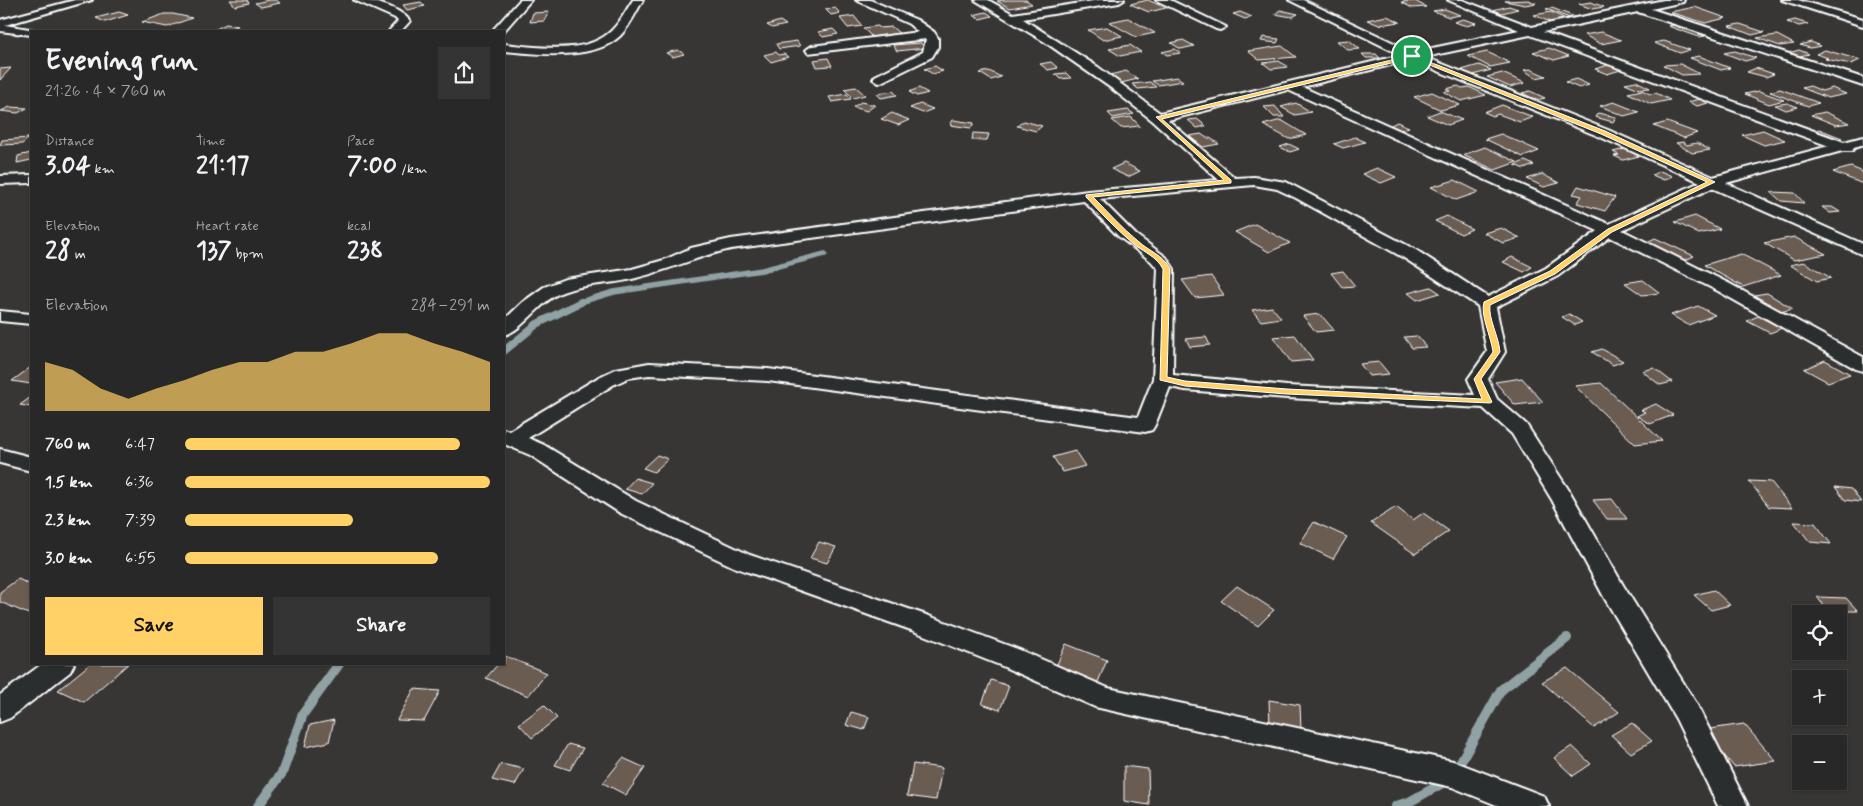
<!DOCTYPE html>
<html lang="en">
<head>
<meta charset="utf-8">
<style>
	:root { --surface:#292828; --page:#353434; --text:#f1f3f6; --muted:#a5a6a8; --line:#454445; --accent:#ffd166 }
	body { margin:0; font-family:Mynerve,sans-serif; background:var(--page); color:var(--text); height:100vh; display:flex; flex-direction:column; font-size:19px; white-space:nowrap }
	* { box-sizing:border-box; margin:0 }
	p { font-size:16px; color:var(--muted) }
	.icon { flex:none; width:28px; height:28px; fill:none; stroke:currentColor; stroke-width:2; stroke-linecap:round; stroke-linejoin:round }
	.map { position:relative; flex:1; overflow:hidden }
	.sheet { position:absolute; left:30px; top:30px; width:475px; height:635px; display:flex; flex-direction:column; background:var(--surface); border-radius:0px; box-shadow:0 1px 4px #0004,0 0 0 1px var(--line) }
	.sheet>* { flex:none }
	.buttons { position:absolute; left:1792px; top:605px; display:grid; gap:10px }
	.buttons a { display:grid; place-items:center; width:55px; height:55px; border-radius:0px; background:var(--surface); box-shadow:0 1px 4px #0004,0 0 0 1px var(--line); font-size:25px }
	.pin { position:absolute; display:grid; place-items:center; width:42px; height:42px; color:#fff; margin:-21px; border:2px solid #fff; border-radius:50%; box-shadow:0 1px 5px #0007 }
	.round { display:grid; place-items:center; flex:none; width:52px; height:52px; border-radius:0px; background:var(--page) }
	.overview { display:flex; align-items:center; justify-content:space-between; height:85px; padding:0 15px }
	h1 { font-size:28px; font-weight:700; line-height:38px }
	.figures { display:grid; grid-template-columns:repeat(3,1fr); gap:8px; height:85px; padding:5px 15px }
	.figures div { display:grid; align-content:center }
	.figures b { font-size:25px; font-weight:700 }
	.figures small { font-size:14px; font-weight:400 }
	.figures p { font-size:14px }
	.chart { height:140px; padding:10px 15px }
	.chart p { display:flex; justify-content:space-between }
	.chart svg { width:100%; height:90px; margin-top:5px; fill:var(--accent); opacity:.7 }
	.action { display:flex; gap:10px; margin-top:auto; padding:10px 15px }
	.action a { flex:1; height:58px; border-radius:0px; background:var(--accent); color:#111; font-size:20px; font-weight:700; line-height:58px; text-align:center }
	.action a+a { background:var(--page); color:var(--text) }
	ul { padding:0 15px; list-style:none; font-size:16px }
	li { display:grid; grid-template-columns:80px 60px 1fr; align-items:center; height:38px }
	li i { height:12px; border-radius:6px; background:var(--accent) }
	.map>svg:first-child { display:block }
</style>
</head>
<body>
<div class="map">
<svg width="1863" height="806" viewBox="0 0 1863 806">
	<rect width="100%" height="100%" fill="#373635"/>
	<filter id="ink" filterUnits="userSpaceOnUse"><feTurbulence type="fractalNoise" baseFrequency=".02" numOctaves="2"/><feDisplacementMap in="SourceGraphic" scale="10" xChannelSelector="R" yChannelSelector="G"/><feConvolveMatrix kernelMatrix="1 2 1 2 8 2 1 2 1" color-interpolation-filters="sRGB"/></filter>
	<g filter="url(#ink)">
		<g fill="none" stroke-linecap="round" stroke-linejoin="round">
			<!-- stream-far2 -->
			<path stroke="#90a2a4" stroke-width="5.5" d="M 577,303 L 614,292 L 762,270 L 825,254"/>
			<!-- stream-far1 -->
			<path stroke="#90a2a4" stroke-width="8" d="M 504,351 L 537,324 L 581,302"/>
			<!-- stream -->
			<path stroke="#90a2a4" stroke-width="10" d="M 1455,772 L 1501,690 L 1567,638
				M 258,806 L 282,773 L 303,714 L 339,664
				M 1396,806 L 1409,802 L 1448,780"/>
		</g>
		<!-- building -->
		<path fill="#6a5c51" stroke="#fff" d="M 230,0 L 247,0 L 249,3 L 235,6 Z
			M 269,0 L 276,0 L 280,3 L 261,7 L 255,3 Z
			M 1004,0 L 1026,0 L 1032,4 L 1010,8 L 997,1 Z
			M 1148,0 L 1166,8 L 1149,12 L 1130,4 Z
			M 1528,0 L 1536,3 L 1525,5 L 1505,1 Z
			M 1415,1 L 1426,7 L 1412,8 L 1401,2 Z
			M 421,2 L 425,6 L 407,10 L 403,5 Z
			M 1591,2 L 1604,7 L 1592,9 L 1579,4 Z
			M 1509,6 L 1518,9 L 1502,13 L 1493,10 Z
			M 1695,7 L 1726,18 L 1705,23 L 1670,12 Z
			M 835,8 L 840,13 L 831,15 L 825,9 Z
			M 1552,8 L 1578,18 L 1572,19 L 1546,9 Z
			M 1445,9 L 1460,15 L 1449,17 L 1433,11 Z
			M 1280,10 L 1298,14 L 1292,17 L 1275,14 Z
			M 119,12 L 128,15 L 105,22 L 96,18 Z
			M 549,12 L 544,21 L 530,22 L 533,13 Z
			M 986,12 L 992,16 L 980,19 L 973,15 Z
			M 1240,12 L 1252,17 L 1245,19 L 1233,14 Z
			M 1551,12 L 1566,19 L 1550,22 L 1534,15 Z
			M 164,14 L 173,14 L 192,18 L 167,27 L 142,22 Z
			M 854,16 L 862,26 L 848,28 L 840,18 Z
			M 1387,16 L 1400,22 L 1379,25 L 1367,20 Z
			M 1128,18 L 1155,33 L 1136,37 L 1109,22 Z
			M 1463,19 L 1476,23 L 1467,26 L 1454,22 Z
			M 1795,20 L 1808,24 L 1799,26 L 1787,22 Z
			M 780,21 L 786,25 L 772,28 L 767,25 Z
			M 226,24 L 238,26 L 226,31 L 214,30 Z
			M 1740,24 L 1764,32 L 1752,35 L 1729,26 Z
			M 1674,25 L 1705,36 L 1699,37 L 1668,26 Z
			M 878,26 L 880,28 L 892,27 L 899,33 L 872,37 L 863,28 Z
			M 1107,27 L 1122,36 L 1103,40 L 1088,30 Z
			M 833,29 L 838,34 L 823,37 L 818,32 Z
			M 1601,32 L 1621,40 L 1601,44 L 1584,35 Z
			M 1777,35 L 1794,44 L 1780,46 L 1757,38 Z
			M 1263,37 L 1279,39 L 1277,43 L 1261,41 Z
			M 1183,40 L 1194,46 L 1181,49 L 1171,43 Z
			M 1349,40 L 1360,49 L 1348,50 L 1337,41 Z
			M 797,41 L 800,46 L 779,49 L 776,44 Z
			M 1664,41 L 1690,50 L 1680,53 L 1654,43 Z
			M 1811,42 L 1821,46 L 1810,48 L 1800,45 Z
			M 921,43 L 925,48 L 897,51 L 893,45 Z
			M 1130,45 L 1141,52 L 1120,56 L 1109,49 Z
			M 1282,46 L 1296,57 L 1259,60 L 1248,51 Z
			M 1549,48 L 1569,56 L 1554,60 L 1533,52 Z
			M 1175,49 L 1181,53 L 1167,55 L 1162,52 Z
			M 678,50 L 684,54 L 673,57 L 666,53 Z
			M 1799,50 L 1809,54 L 1795,57 L 1785,54 Z
			M 1825,50 L 1860,60 L 1851,64 L 1825,59 L 1828,58 L 1816,54 Z
			M 1735,51 L 1756,58 L 1745,61 L 1724,53 Z
			M 776,52 L 779,55 L 784,54 L 788,57 L 771,62 L 764,55 Z
			M 1487,52 L 1510,63 L 1490,67 L 1468,56 Z
			M 1362,54 L 1376,54 L 1380,58 L 1366,58 Z
			M 1699,56 L 1730,68 L 1721,70 L 1690,58 Z
			M 828,58 L 832,66 L 817,67 L 814,60 Z
			M 1279,61 L 1288,67 L 1271,69 L 1263,63 Z
			M 1051,62 L 1058,68 L 1048,70 L 1040,64 Z
			M 1612,64 L 1624,69 L 1607,74 L 1595,69 Z
			M 1680,64 L 1700,74 L 1682,75 L 1663,65 Z
			M 1479,65 L 1491,70 L 1470,76 L 1458,71 Z
			M 935,66 L 943,71 L 933,74 L 924,69 Z
			M 11,68 L 0,80 L 0,69 Z
			M 1756,68 L 1774,74 L 1766,77 L 1747,72 Z
			M 1530,69 L 1546,76 L 1536,78 L 1524,70 Z
			M 989,71 L 1001,77 L 991,80 L 980,73 Z
			M 1126,71 L 1138,79 L 1121,83 L 1110,75 Z
			M 1066,73 L 1071,78 L 1060,79 L 1055,74 Z
			M 1502,73 L 1525,83 L 1510,87 L 1487,77 Z
			M 1177,77 L 1183,81 L 1158,85 L 1152,81 Z
			M 1576,79 L 1589,85 L 1579,88 L 1565,82 Z
			M 1636,81 L 1650,88 L 1639,89 L 1625,83 Z
			M 1150,82 L 1156,87 L 1138,89 L 1132,84 Z
			M 1458,86 L 1462,88 L 1469,87 L 1486,95 L 1461,101 L 1444,92 L 1450,91 L 1446,89 Z
			M 1810,86 L 1822,91 L 1832,88 L 1846,94 L 1828,98 L 1802,88 Z
			M 856,87 L 865,95 L 853,98 L 844,89 Z
			M 919,88 L 928,93 L 917,96 L 909,92 Z
			M 1780,89 L 1819,103 L 1808,106 L 1770,92 Z
			M 1642,90 L 1650,94 L 1656,93 L 1670,100 L 1651,104 L 1628,93 Z
			M 893,91 L 897,95 L 881,98 L 877,94 Z
			M 1530,91 L 1545,98 L 1537,100 L 1522,93 Z
			M 1759,91 L 1784,100 L 1769,104 L 1745,94 Z
			M 1432,92 L 1460,105 L 1441,110 L 1414,97 Z
			M 847,94 L 851,99 L 832,102 L 829,97 Z
			M 1703,98 L 1712,102 L 1697,106 L 1688,102 Z
			M 861,102 L 875,105 L 867,111 L 853,107 Z
			M 1614,102 L 1639,112 L 1624,116 L 1600,106 Z
			M 1296,103 L 1311,112 L 1295,115 L 1281,107 Z
			M 1787,103 L 1798,107 L 1786,110 L 1775,105 Z
			M 920,104 L 933,109 L 923,113 L 910,108 Z
			M 1502,105 L 1533,117 L 1520,122 L 1498,114 L 1493,116 L 1484,112 Z
			M 1275,106 L 1284,117 L 1274,117 L 1264,107 Z
			M 10,107 L 27,108 L 18,113 L 1,111 Z
			M 1128,110 L 1134,114 L 1113,118 L 1108,113 Z
			M 1440,111 L 1462,120 L 1448,125 L 1427,116 Z
			M 1825,112 L 1849,123 L 1836,125 L 1811,115 Z
			M 892,113 L 909,120 L 898,125 L 881,119 Z
			M 1598,113 L 1616,117 L 1613,122 L 1595,117 Z
			M 1131,117 L 1140,126 L 1121,128 L 1112,120 Z
			M 1197,119 L 1206,126 L 1197,128 L 1188,120 Z
			M 953,120 L 974,123 L 971,128 L 950,125 Z
			M 1281,120 L 1306,135 L 1289,139 L 1263,125 Z
			M 1024,121 L 1042,126 L 1036,131 L 1017,126 Z
			M 1397,122 L 1409,127 L 1400,130 L 1389,126 Z
			M 1667,122 L 1697,133 L 1684,138 L 1654,126 Z
			M 1819,129 L 1842,138 L 1835,140 L 1812,132 Z
			M 1763,130 L 1785,140 L 1764,145 L 1742,135 Z
			M 973,133 L 989,134 L 987,140 L 972,140 Z
			M 1201,134 L 1207,138 L 1210,138 L 1219,144 L 1203,147 L 1189,136 Z
			M 1501,134 L 1539,151 L 1523,157 L 1485,139 Z
			M 1355,137 L 1365,142 L 1343,148 L 1334,144 Z
			M 29,138 L 22,144 L 0,145 L 2,140 Z
			M 1683,142 L 1687,145 L 1697,143 L 1710,150 L 1692,153 L 1676,143 Z
			M 1289,144 L 1299,149 L 1290,152 L 1280,147 Z
			M 1485,147 L 1517,162 L 1495,170 L 1463,155 Z
			M 1625,149 L 1639,156 L 1623,160 L 1614,156 L 1619,155 L 1613,152 Z
			M 31,153 L 31,160 L 17,163 L 18,156 Z
			M 1525,161 L 1534,165 L 1524,169 L 1515,165 Z
			M 1124,163 L 1140,171 L 1128,177 L 1111,169 Z
			M 1851,167 L 1863,172 L 1863,184 L 1833,172 Z
			M 1377,168 L 1396,177 L 1381,183 L 1362,174 Z
			M 1660,171 L 1672,176 L 1664,180 L 1652,175 Z
			M 1542,174 L 1559,183 L 1544,187 L 1527,179 Z
			M 1455,180 L 1479,192 L 1456,200 L 1431,187 Z
			M 1578,186 L 1615,197 L 1605,211 L 1577,203 L 1582,196 L 1573,194 Z
			M 1771,192 L 1795,193 L 1804,203 L 1781,201 Z
			M 1822,207 L 1832,207 L 1840,212 L 1830,213 Z
			M 1447,216 L 1472,229 L 1461,234 L 1435,221 Z
			M 1695,216 L 1720,229 L 1699,234 L 1675,222 Z
			M 1255,224 L 1290,243 L 1269,252 L 1235,232 Z
			M 1501,228 L 1520,238 L 1503,243 L 1484,233 Z
			M 1794,237 L 1826,254 L 1794,260 L 1764,243 Z
			M 1655,238 L 1694,256 L 1682,262 L 1643,244 Z
			M 1741,254 L 1781,275 L 1743,287 L 1704,265 Z
			M 1512,257 L 1532,267 L 1524,272 L 1503,262 Z
			M 1804,262 L 1831,278 L 1817,281 L 1790,265 Z
			M 1343,271 L 1355,286 L 1342,287 L 1331,273 Z
			M 1211,276 L 1224,295 L 1195,298 L 1182,280 Z
			M 1643,280 L 1660,293 L 1642,295 L 1625,283 Z
			M 1431,287 L 1440,293 L 1417,300 L 1408,293 Z
			M 1767,293 L 1793,309 L 1780,312 L 1754,295 Z
			M 1698,306 L 1715,315 L 1688,325 L 1671,315 Z
			M 1272,307 L 1281,318 L 1261,321 L 1252,310 Z
			M 1320,314 L 1334,330 L 1316,332 L 1303,316 Z
			M 1569,314 L 1582,322 L 1575,325 L 1562,317 Z
			M 1758,316 L 1782,328 L 1770,333 L 1747,321 Z
			M 1295,335 L 1313,360 L 1291,362 L 1273,337 Z
			M 1417,336 L 1426,347 L 1412,348 L 1404,337 Z
			M 1206,337 L 1210,345 L 1190,347 L 1186,339 Z
			M 1602,349 L 1623,361 L 1613,365 L 1592,352 Z
			M 1825,360 L 1850,374 L 1828,382 L 1804,369 Z
			M 1379,362 L 1389,374 L 1369,376 L 1360,364 Z
			M 31,367 L 31,384 L 12,381 Z
			M 1654,368 L 1672,382 L 1660,385 L 1642,371 Z
			M 1522,378 L 1543,402 L 1515,405 L 1495,382 Z
			M 1601,383 L 1662,441 L 1635,444 L 1575,386 Z
			M 31,397 L 31,407 L 20,405 Z
			M 1656,404 L 1673,415 L 1650,424 L 1637,416 L 1645,412 L 1641,410 Z
			M 1075,451 L 1085,466 L 1063,472 L 1053,457 Z
			M 657,455 L 668,459 L 654,472 L 643,468 Z
			M 635,478 L 652,483 L 642,494 L 625,489 Z
			M 1749,481 L 1771,482 L 1792,508 L 1769,507 Z
			M 1835,487 L 1851,489 L 1861,502 L 1845,500 Z
			M 1612,499 L 1627,519 L 1607,519 L 1593,500 Z
			M 1396,507 L 1413,520 L 1423,513 L 1449,531 L 1415,554 L 1371,523 Z
			M 1314,522 L 1347,537 L 1333,559 L 1300,543 Z
			M 1794,522 L 1815,523 L 1831,544 L 1810,542 Z
			M 819,542 L 836,547 L 827,563 L 810,558 Z
			M 18,579 L 31,585 L 31,615 L 0,602 L 0,592 Z
			M 1237,586 L 1274,610 L 1258,626 L 1221,601 Z
			M 1714,590 L 1730,605 L 1711,610 L 1694,595 Z
			M 1817,597 L 1846,598 L 1858,611 L 1828,611 Z
			M 1066,644 L 1107,660 L 1096,687 L 1054,671 Z
			M 505,656 L 547,673 L 528,696 L 486,678 L 498,664 L 504,664 Z
			M 90,664 L 128,664 L 84,702 L 58,690 Z
			M 1567,668 L 1619,712 L 1594,728 L 1542,682 Z
			M 991,680 L 1009,686 L 1000,710 L 982,704 Z
			M 414,689 L 440,691 L 424,721 L 397,720 Z
			M 1269,700 L 1300,705 L 1301,731 L 1270,725 Z
			M 544,705 L 557,718 L 532,738 L 519,724 Z
			M 851,712 L 869,717 L 864,730 L 846,725 Z
			M 334,720 L 329,742 L 305,747 L 310,725 Z
			M 1632,723 L 1652,741 L 1631,753 L 1611,735 Z
			M 1744,724 L 1776,761 L 1734,767 L 1703,730 Z
			M 568,744 L 583,748 L 570,770 L 555,765 Z
			M 1572,746 L 1591,764 L 1573,776 L 1554,758 Z
			M 623,758 L 645,768 L 626,795 L 603,783 Z
			M 501,764 L 524,769 L 515,785 L 492,780 Z
			M 913,764 L 942,768 L 936,800 L 907,796 Z
			M 1124,766 L 1148,769 L 1149,805 L 1124,801 Z"/>
		<g fill="none" stroke-linecap="round" stroke-linejoin="round">
			<defs>
				<path id="street" d="M 75,0 L 92,0 L 5,25 L 35,30 L 36,31 L 31,31 L 31,35 L 0,31 L 0,20 Z
					M 354,0 C 371,0 398,6 410,21 L 401,31 L 389,31 L 398,21 L 395,18 Z
					M 520,0 L 531,0 L 504,31 L 492,31 Z
					M 633,0 L 643,0 C 636,12 630,26 620,36 C 593,61 537,54 504,51 L 504,44 C 537,47 588,56 613,29 C 621,21 626,10 633,0 Z
					M 856,0 L 870,0 L 917,20 L 934,32 L 938,38 L 938,47 L 932,57 L 879,83 L 873,79 L 875,76 L 923,52 L 926,39 L 808,53 L 806,50 L 812,46 L 918,32 L 909,24 Z
					M 975,0 L 988,0 L 1013,14 L 1099,0 L 1124,0 L 1119,3 L 1023,19 L 1098,67 L 1160,113 L 1401,55 L 1289,0 L 1303,0 L 1413,52 L 1519,30 L 1448,0 L 1462,0 L 1532,27 L 1664,0 L 1684,0 L 1683,2 L 1651,9 L 1863,78 L 1863,86 L 1638,12 L 1543,32 L 1844,142 L 1863,137 L 1863,145 L 1854,148 L 1852,151 L 1842,151 L 1726,183 L 1863,244 L 1863,255 L 1712,188 L 1622,230 L 1730,284 L 1863,357 L 1863,371 L 1856,369 L 1718,291 L 1610,237 L 1558,276 L 1496,307 L 1505,352 L 1488,379 L 1497,399 L 1526,424 L 1570,492 L 1623,585 L 1696,703 L 1748,806 L 1718,806 L 1676,719 L 1605,599 L 1552,500 L 1512,434 L 1483,408 L 1287,398 L 1185,390 L 1170,387 L 1155,425 L 1152,430 L 1145,432 L 768,381 L 649,375 L 628,378 L 613,385 L 528,438 L 544,445 L 636,501 L 750,555 L 929,616 L 1020,650 L 1108,688 L 1453,761 L 1544,796 L 1549,806 L 1499,806 L 1452,787 L 1095,707 L 1002,666 L 911,630 L 734,567 L 620,513 L 530,455 L 504,444 L 504,429 L 509,431 L 599,377 L 616,369 L 649,363 L 768,369 L 1138,417 L 1153,379 L 1158,269 L 1151,261 L 1118,236 L 1084,201 L 731,249 C 698,256 669,270 636,278 C 610,285 582,283 558,294 C 539,303 521,332 504,335 L 504,320 L 523,302 L 544,287 L 565,279 L 632,269 L 664,260 L 691,248 L 731,239 L 1088,191 L 1219,180 L 1153,121 L 1111,88 L 1045,42 ZM 1530,35 L 1829,146 L 1713,177 L 1608,130 L 1425,57 ZM 1411,60 L 1598,136 L 1700,182 L 1609,224 L 1302,87 ZM 1288,90 L 1598,231 L 1546,268 L 1488,297 L 1416,250 L 1286,182 L 1254,177 L 1235,178 L 1168,120 ZM 1254,185 L 1277,189 L 1296,198 L 1404,258 L 1478,306 L 1487,352 L 1468,379 L 1475,395 L 1287,386 L 1173,375 L 1174,269 L 1166,257 L 1136,235 L 1100,199 Z
					M 1156,0 L 1170,0 L 1226,27 L 1220,30 L 1216,29 Z
					M 1782,0 L 1798,0 L 1863,19 L 1863,26 Z
					M 31,175 L 31,183 L 0,184 L 0,176 Z
					M 0,311 L 31,314 L 31,324 L 0,321 Z
					M 0,449 L 31,457 L 31,471 L 0,463 Z
					M 42,664 L 74,664 L 70,672 L 10,718 L 0,722 L 0,695 Z"/>
			</defs>
			<!-- street casing -->
			<use href="#street" stroke="#fff" stroke-width="4"/>
			<!-- street -->
			<use href="#street" fill="#2a2d2e" fill-rule="evenodd"/>
		</g>
	</g>
	<!-- route -->
	<path fill="#ffd166" stroke="#fff" fill-rule="evenodd" d="M 1412,55 L 1605,131 L 1715,182 L 1612,232 L 1555,274 L 1490,305 C 1488,318 1499,337 1500,352 L 1481,379 L 1492,402 L 1490,403 L 1287,394 L 1185,386 L 1160,380 L 1163,269 C 1156,256 1145,253 1134,244 C 1117,230 1101,213 1086,197 L 1086,195 L 1224,180 L 1156,117 ZM 1412,58 L 1601,134 L 1707,182 L 1608,229 L 1550,271 L 1484,302 C 1480,315 1491,336 1493,352 L 1474,379 L 1482,399 L 1287,389 L 1185,381 L 1167,377 L 1170,269 C 1162,254 1150,252 1138,241 C 1122,228 1108,212 1093,197 L 1231,183 L 1231,180 L 1162,119 Z"/>
</svg>
<div class="buttons">
<a><svg class="icon" aria-label="locate" viewBox="0 0 24 24"><circle cx="12" cy="12" r="6"/><path d="M12 2v4M12 18v4M2 12h4M18 12h4"/></svg></a>
<a>+</a>
<a>−</a>
</div>
<div class="pin" style="left:1412px;top:56px;background:#1e9e55"><svg class="icon" aria-label="arrive" viewBox="0 0 24 24"><path d="M6 21V4h12l-3 4 3 4H6"/></svg></div>
<section class="sheet">
<div class="overview"><div><h1>Evening run</h1><p>21:26 · 4 × 760 m</p></div><a class="round"><svg class="icon" aria-label="share" viewBox="0 0 24 24"><path d="M12 15V3M7 8l5-5 5 5M5 13v7h14v-7"/></svg></a></div>
<div class="figures">
<div><p>Distance</p><b>3.04<small> km</small></b></div>
<div><p>Time</p><b>21:17</b></div>
<div><p>Pace</p><b>7:00<small> /km</small></b></div>
</div>
<div class="figures">
<div><p>Elevation</p><b>28<small> m</small></b></div>
<div><p>Heart rate</p><b>137<small> bpm</small></b></div>
<div><p>kcal</p><b>238</b></div>
</div>
<div class="chart"><p><span>Elevation</span>284–291 m</p>
<svg viewBox="0 0 160 44" preserveAspectRatio="none"><path d="M0 44V20L10 24L20 33L30 38L40 33L50 29L60 24L70 20L80 20L90 15L100 15L110 11L120 6L130 6L140 11L150 15L160 20V44z"/></svg>
</div>
<ul>
<li><b>760 m</b>6:47<i style="width:90%"></i></li>
<li><b>1.5 km</b>6:36<i style="width:100%"></i></li>
<li><b>2.3 km</b>7:39<i style="width:55%"></i></li>
<li><b>3.0 km</b>6:55<i style="width:83%"></i></li>
</ul>
<div class="action"><a>Save</a><a>Share</a></div>
</section>
</div>
</body>
</html>
